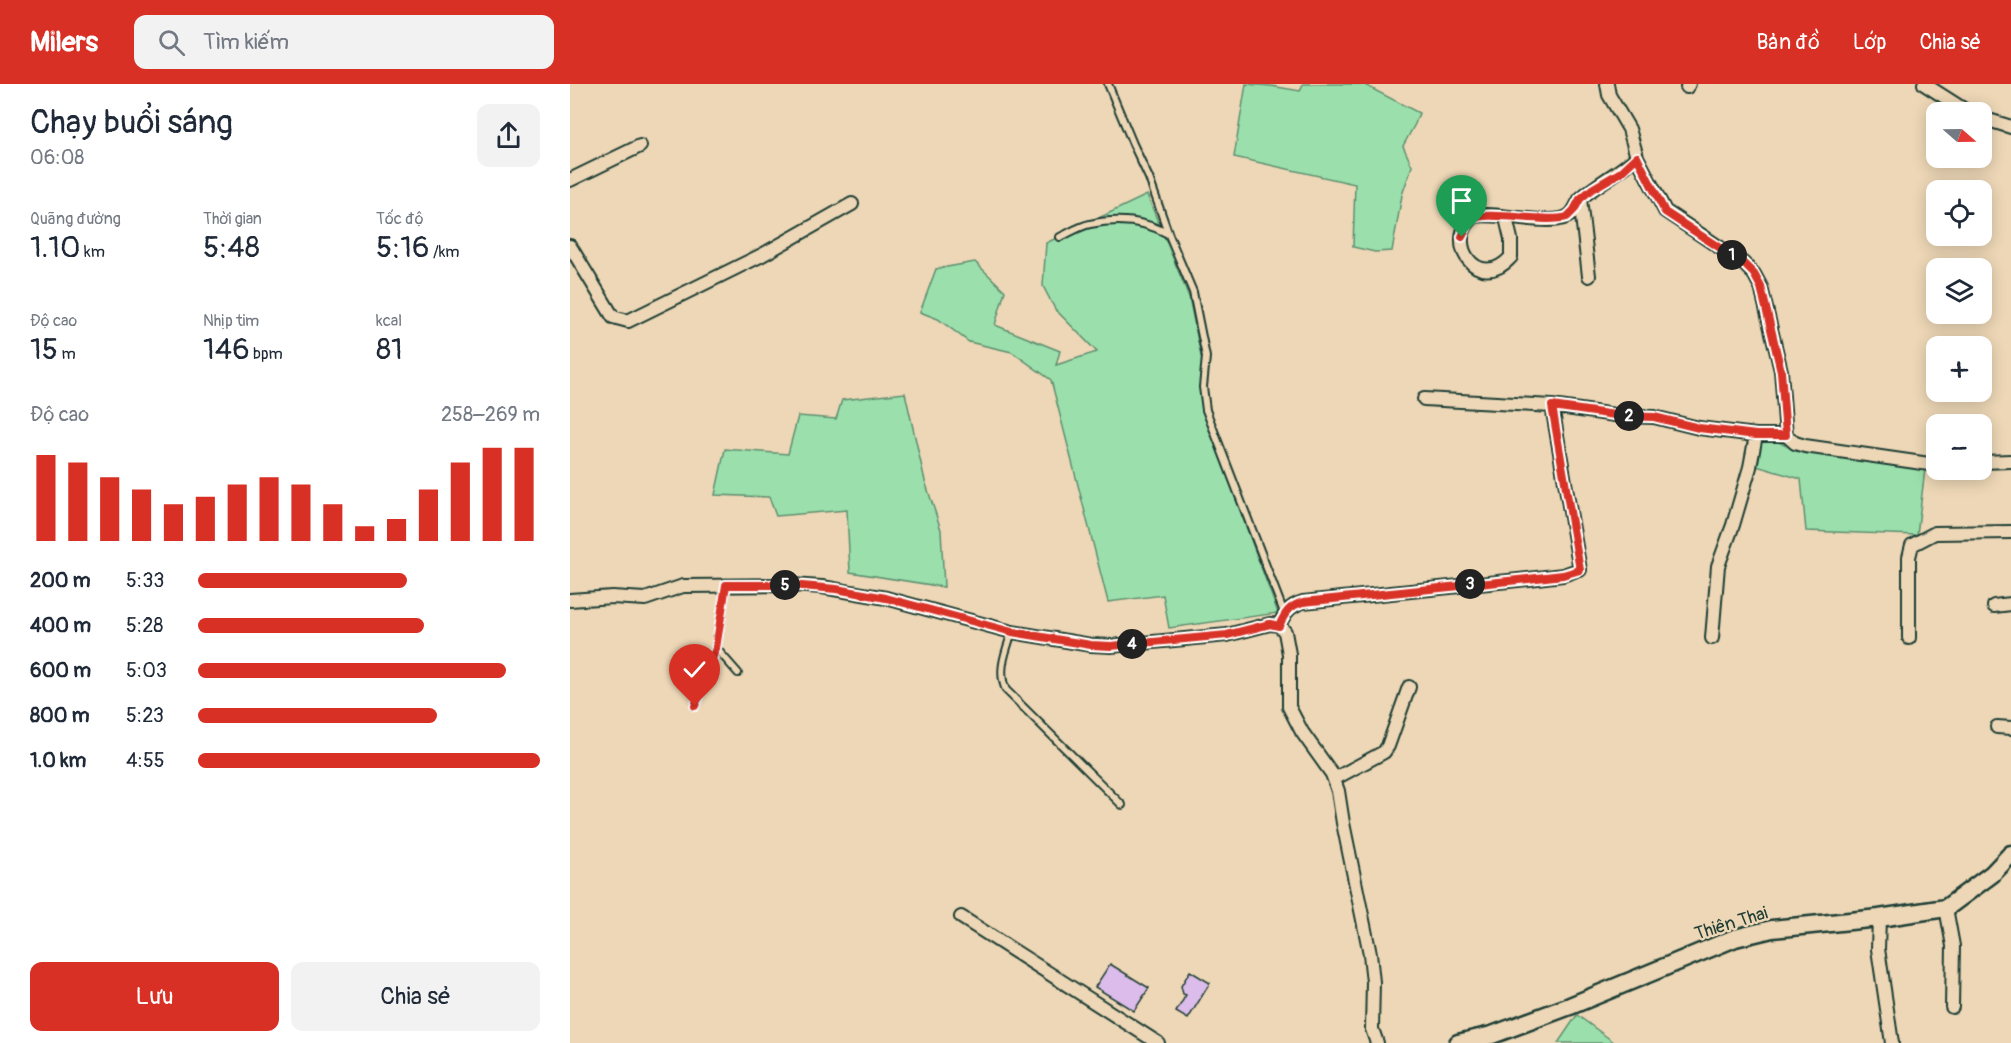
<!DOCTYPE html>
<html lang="vi">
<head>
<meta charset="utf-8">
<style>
	:root { --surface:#fff; --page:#f2f2f3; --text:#1f2937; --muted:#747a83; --accent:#d93025 }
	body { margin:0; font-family:Pangolin,sans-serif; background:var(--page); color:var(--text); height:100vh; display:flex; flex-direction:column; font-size:22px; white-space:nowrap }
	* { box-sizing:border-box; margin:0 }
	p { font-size:20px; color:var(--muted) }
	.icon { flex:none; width:33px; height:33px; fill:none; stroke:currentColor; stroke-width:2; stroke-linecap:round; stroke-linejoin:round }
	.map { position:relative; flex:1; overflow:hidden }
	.drawer { display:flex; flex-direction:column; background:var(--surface); width:570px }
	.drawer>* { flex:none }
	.needle { width:39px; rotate:110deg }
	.tools { position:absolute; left:1356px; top:18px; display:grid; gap:12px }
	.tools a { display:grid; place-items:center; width:66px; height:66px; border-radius:12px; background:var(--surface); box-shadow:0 3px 15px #0003; font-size:30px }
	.pin { position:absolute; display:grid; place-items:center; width:51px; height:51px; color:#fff; margin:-62px -26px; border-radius:50% 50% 50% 0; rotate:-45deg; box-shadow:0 0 6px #0007 }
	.pin .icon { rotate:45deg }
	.km { position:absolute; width:30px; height:30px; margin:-15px; border-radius:50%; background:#222; color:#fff; font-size:16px; line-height:30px; text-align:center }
	.round { display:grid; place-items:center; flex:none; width:63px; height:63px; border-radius:12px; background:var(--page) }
	.overview { display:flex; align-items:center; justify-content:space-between; height:102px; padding:0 30px }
	h1 { font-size:33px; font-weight:600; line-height:45px }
	.figures { display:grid; grid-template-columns:repeat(3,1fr); gap:9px; height:102px; padding:6px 30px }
	.figures div { display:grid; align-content:center }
	.figures b { font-size:30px; font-weight:600 }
	.figures small { font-size:16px; font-weight:400 }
	.figures p { font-size:16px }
	.chart { height:168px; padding:12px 30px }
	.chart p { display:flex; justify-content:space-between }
	.chart svg { width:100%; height:108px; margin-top:6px; stroke:var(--accent); stroke-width:6 }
	.cta { display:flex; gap:12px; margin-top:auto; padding:12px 30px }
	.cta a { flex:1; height:69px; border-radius:12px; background:var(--accent); color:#fff; font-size:24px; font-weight:600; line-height:69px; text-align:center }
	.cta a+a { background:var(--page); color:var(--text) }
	ul { padding:0 30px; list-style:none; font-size:20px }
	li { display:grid; grid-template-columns:96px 72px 1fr; align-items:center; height:45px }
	li i { height:15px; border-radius:8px; background:var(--accent) }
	header { display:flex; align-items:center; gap:36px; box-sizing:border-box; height:84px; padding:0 30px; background:var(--accent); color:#fff }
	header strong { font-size:28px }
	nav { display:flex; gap:33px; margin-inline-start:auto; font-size:21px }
	.search { width:420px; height:54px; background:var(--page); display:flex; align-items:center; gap:15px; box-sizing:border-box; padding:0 21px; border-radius:12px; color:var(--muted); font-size:22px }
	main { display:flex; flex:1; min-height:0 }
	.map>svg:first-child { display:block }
</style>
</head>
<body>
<header>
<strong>Milers</strong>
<div class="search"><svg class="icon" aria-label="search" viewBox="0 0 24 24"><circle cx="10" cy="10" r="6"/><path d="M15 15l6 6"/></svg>Tìm kiếm</div>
<nav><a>Bản đồ</a><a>Lớp</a><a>Chia sẻ</a></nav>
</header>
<main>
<section class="drawer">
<div class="overview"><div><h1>Chạy buổi sáng</h1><p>06:08</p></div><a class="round"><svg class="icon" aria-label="share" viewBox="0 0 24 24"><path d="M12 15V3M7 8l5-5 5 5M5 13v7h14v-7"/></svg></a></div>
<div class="figures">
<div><p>Quãng đường</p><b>1.10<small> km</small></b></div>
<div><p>Thời gian</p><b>5:48</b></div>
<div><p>Tốc độ</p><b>5:16<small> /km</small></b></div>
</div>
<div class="figures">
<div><p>Độ cao</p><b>15<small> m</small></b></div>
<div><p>Nhịp tim</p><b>146<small> bpm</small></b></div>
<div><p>kcal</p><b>81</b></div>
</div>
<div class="chart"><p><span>Độ cao</span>258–269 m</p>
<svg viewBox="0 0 160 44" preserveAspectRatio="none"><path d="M5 44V9M15 44V12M25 44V18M35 44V23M45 44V29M55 44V26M65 44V21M75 44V18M85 44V21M95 44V29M105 44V38M115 44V35M125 44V23M135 44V12M145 44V6M155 44V6"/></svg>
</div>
<ul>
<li><b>200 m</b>5:33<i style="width:61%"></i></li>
<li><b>400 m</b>5:28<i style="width:66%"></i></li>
<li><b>600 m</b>5:03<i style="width:90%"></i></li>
<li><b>800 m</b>5:23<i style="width:70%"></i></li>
<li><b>1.0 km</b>4:55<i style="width:100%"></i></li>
</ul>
<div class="cta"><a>Lưu</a><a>Chia sẻ</a></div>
</section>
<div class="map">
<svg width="1441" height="959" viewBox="0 0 1441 959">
	<rect width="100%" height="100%" fill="#edd7b6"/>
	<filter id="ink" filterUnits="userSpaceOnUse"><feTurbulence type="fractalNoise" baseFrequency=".0167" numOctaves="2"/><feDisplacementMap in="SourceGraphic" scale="12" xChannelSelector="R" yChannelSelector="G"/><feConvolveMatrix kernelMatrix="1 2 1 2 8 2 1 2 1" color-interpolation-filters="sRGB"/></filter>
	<g filter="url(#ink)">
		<!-- green -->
		<path fill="#9be0ac" stroke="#5d8e70" stroke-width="1.5" d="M 676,0 L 701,2 L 730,7 L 733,0 L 793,0 L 849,29 L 845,40 L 833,62 L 842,82 L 832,111 L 822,167 L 805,168 L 783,163 L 785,100 L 664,73 Z
			M 577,111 L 619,213 L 633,282 L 634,329 L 708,529 L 599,544 L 593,511 L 538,518 L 481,296 L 442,268 L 399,258 L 368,235 L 350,228 L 366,185 L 405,178 L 435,207 L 425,241 L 490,267 L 486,281 L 527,268 L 485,225 L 473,202 L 476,159 Z
			M 335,309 L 355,397 L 371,446 L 374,503 L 280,488 L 277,426 L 206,432 L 199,413 L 145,411 L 155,365 L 218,370 L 228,332 L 266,335 L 272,316 Z
			M 1185,345 L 1207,345 L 1210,359 L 1355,385 L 1347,451 L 1236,447 L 1231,395 L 1183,381 Z
			M 1007,931 L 1045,959 L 988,959 Z"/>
		<!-- building -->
		<path fill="#dbbcea" stroke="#1f3d34" stroke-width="1.5" d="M 540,880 L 579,904 L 564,927 L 525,903 Z
			M 620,887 L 640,899 L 618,935 L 606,928 L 616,911 L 613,910 L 611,902 Z"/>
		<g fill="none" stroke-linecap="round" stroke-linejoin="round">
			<defs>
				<path id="lane" d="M 538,0 L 563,60 L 579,94 L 599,151 L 623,208 L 636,273 L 633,303 L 636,326 L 713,526 L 713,532
					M 490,153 C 499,149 510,142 520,140 C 548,134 574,136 598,150
					M 442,548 C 436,567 427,587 436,606 L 552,721
					M 146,564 L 168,589
					M 125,622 L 146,564 L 156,502"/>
				<path id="street" d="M 1037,0 L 1039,11 L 1059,45 L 1067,73 L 1095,127 L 1173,179 L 1184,190 L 1191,203 L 1211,287 L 1216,351 L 1225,359 L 1235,362 L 1366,381
					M 1354,0 L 1398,28
					M 1117,3 L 1119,0
					M 1412,34 L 1441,43
					M 0,96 L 70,62
					M 936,134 L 941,155 L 941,173 C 908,210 872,156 905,132 C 926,127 984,144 1000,131 C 1005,127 1007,120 1010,115
					M 0,162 L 43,233 L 58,237 L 192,171 L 282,120
					M 1019,192 L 1010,115 C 1028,99 1049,89 1067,73
					M 854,315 L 982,322 L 1052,332 L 1084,333 L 1129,344 L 1186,351 L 1216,351
					M 982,322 L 1010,486
					M 1412,378 L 1441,377
					M 0,516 L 42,513 L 75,515 L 113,502 L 221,501 L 252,503 L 316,514 L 442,548 L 521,561 L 541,562 L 657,551 L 700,540 L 709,541 L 715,548 L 719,570 L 719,623 L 732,648 L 762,690 L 768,707 L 773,739 L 800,870 L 803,898 L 802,945 L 807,959
					M 1424,522 L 1441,520
					M 709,541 C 715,529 719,522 733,518 L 958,495 L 993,491 L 1010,485
					M 1142,554 L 1148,482 L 1163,441 L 1180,383 L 1186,351
					M 1339,554 L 1339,473 L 1342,461 L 1365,449 L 1441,448
					M 1427,643 L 1441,644
					M 764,695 L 814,668 L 818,662 L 839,603
					M 1376,824 L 1383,862 L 1382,923
					M 391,833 L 588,959
					M 1309,834 L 1308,865 L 1322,959"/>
				<path id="secondary" d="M 888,959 L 922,951 L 1000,922 L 1165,854 L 1202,845 L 1309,834 L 1376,824 L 1422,790 L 1441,770"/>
			</defs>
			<!-- lane casing -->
			<use href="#lane" stroke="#1f3d34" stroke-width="10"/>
			<!-- street casing -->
			<use href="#street" stroke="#1f3d34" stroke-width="16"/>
			<!-- secondary casing -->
			<use href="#secondary" stroke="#1f3d34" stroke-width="21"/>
			<!-- lane -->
			<use href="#lane" stroke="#edd7b6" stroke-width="6"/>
			<!-- street -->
			<use href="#street" stroke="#edd7b6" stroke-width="12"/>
			<!-- secondary -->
			<use href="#secondary" stroke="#edd7b6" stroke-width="16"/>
		</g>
	</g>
	<g fill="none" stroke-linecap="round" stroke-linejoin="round" filter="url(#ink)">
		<defs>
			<path id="route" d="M 125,622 L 146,564 L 156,501 L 221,501 L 266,505 L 316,514 L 442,548 L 521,561 L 541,562 L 657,551 L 700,540 L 709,542 C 715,529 719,522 733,518 L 958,495 L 993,491 L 1010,486 L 982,322 L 1052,332 L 1084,333 L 1129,344 L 1186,351 L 1216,351 L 1211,287 L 1191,203 L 1184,190 L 1173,179 L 1095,128 L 1067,73 L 1051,88 L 1022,105 L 1010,115 L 1004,126 L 997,133 C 973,140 915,125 900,136 L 892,153"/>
		</defs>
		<!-- route casing -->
		<use href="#route" stroke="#fff" stroke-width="12"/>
		<!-- route -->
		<use href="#route" stroke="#d93025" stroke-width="8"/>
	</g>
	<g text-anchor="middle" stroke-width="5" stroke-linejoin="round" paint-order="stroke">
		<!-- street labels -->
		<g font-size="18" fill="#1f3d34" stroke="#edd7b6">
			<text transform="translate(1161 839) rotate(-17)" y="6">Thiên Thai</text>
		</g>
	</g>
</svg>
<div class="tools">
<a><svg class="needle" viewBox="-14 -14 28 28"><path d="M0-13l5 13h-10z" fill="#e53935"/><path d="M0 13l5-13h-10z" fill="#747a83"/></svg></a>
<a><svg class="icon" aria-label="locate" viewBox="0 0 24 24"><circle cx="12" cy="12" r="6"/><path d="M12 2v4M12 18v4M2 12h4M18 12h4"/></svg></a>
<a><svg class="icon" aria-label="layers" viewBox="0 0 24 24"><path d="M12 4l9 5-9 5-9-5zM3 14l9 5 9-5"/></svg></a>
<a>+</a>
<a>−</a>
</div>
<div class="pin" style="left:892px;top:153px;background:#1e9e55"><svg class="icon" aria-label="arrive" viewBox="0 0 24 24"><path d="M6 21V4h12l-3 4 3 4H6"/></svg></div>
<div class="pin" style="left:125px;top:622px;background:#d93025"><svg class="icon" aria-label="check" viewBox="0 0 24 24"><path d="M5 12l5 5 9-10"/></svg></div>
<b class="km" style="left:1162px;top:171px">1</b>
<b class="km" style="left:1059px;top:332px">2</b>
<b class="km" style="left:900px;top:500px">3</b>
<b class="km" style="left:562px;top:560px">4</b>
<b class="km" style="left:215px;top:501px">5</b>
</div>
</main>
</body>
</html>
